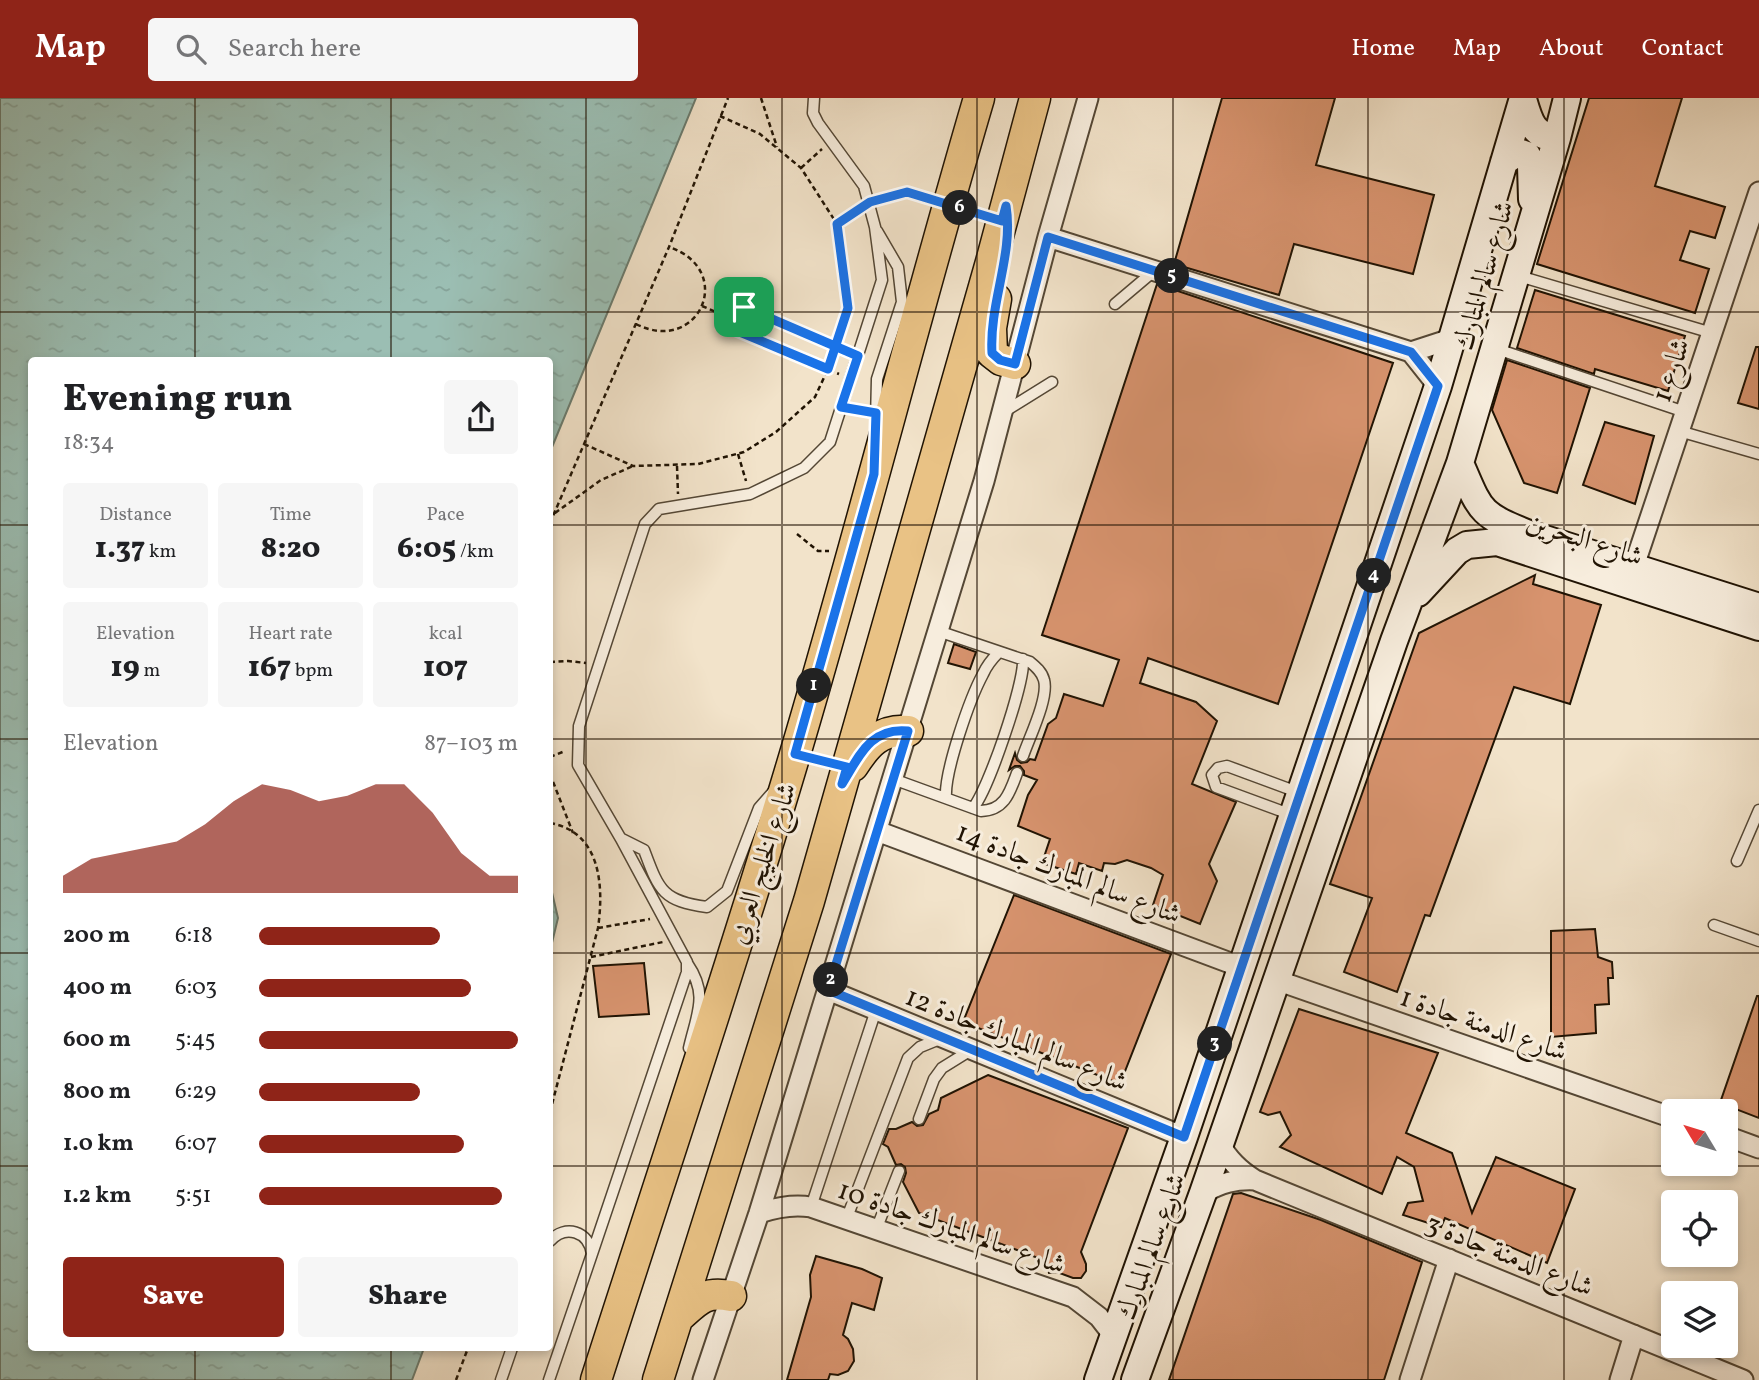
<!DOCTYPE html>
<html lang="en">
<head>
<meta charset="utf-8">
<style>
	:root { --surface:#fff; --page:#f6f6f6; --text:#202124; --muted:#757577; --accent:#8f2418 }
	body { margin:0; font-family:Vollkorn,Amiri,serif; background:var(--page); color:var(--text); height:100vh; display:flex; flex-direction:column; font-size:26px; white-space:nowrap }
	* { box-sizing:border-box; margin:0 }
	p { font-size:23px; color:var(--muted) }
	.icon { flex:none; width:38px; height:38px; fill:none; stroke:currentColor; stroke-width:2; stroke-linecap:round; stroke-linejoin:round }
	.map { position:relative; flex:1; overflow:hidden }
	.drawer { position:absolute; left:28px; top:259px; width:525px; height:994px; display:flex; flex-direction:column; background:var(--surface); border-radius:7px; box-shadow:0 4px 10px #0003 }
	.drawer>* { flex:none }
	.needle { width:46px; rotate:308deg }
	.buttons { position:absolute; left:1661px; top:1001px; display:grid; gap:14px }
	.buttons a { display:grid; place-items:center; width:77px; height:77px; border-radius:7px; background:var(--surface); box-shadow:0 4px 10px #0003; font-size:35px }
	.pin { position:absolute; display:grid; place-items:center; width:60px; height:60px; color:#fff; margin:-30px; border-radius:14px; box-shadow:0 4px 10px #0006 }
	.km { position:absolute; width:35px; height:35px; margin:-18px; border-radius:50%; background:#222; color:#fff; font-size:19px; line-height:35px; text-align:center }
	.round { display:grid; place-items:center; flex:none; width:74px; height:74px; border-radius:7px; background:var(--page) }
	.overview { display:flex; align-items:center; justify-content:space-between; height:119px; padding:0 35px }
	h1 { font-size:38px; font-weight:800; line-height:52px }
	.figures { display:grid; grid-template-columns:repeat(3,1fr); gap:10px; height:119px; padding:7px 35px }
	.figures div { display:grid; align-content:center; border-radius:7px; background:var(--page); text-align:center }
	.figures b { font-size:30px; font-weight:800 }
	.figures small { font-size:19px; font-weight:400 }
	.figures p { font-size:19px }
	.chart { height:196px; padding:14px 35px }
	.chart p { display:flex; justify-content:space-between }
	.chart svg { width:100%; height:126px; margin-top:7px; fill:var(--accent); opacity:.7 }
	.button { display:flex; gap:14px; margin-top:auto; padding:14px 35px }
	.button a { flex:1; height:80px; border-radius:7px; background:var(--accent); color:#fff; font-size:28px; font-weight:800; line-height:80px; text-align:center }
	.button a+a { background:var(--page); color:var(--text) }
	ul { padding:0 35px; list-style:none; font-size:23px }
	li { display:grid; grid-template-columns:112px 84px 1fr; align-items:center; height:52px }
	li i { height:18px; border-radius:9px; background:var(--accent) }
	header { display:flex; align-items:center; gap:42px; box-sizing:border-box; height:98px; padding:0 35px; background:var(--accent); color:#fff }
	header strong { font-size:33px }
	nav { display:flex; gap:38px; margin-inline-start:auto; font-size:24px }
	.search { width:490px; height:63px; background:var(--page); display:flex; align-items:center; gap:18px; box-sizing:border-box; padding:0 24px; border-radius:7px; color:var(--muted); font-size:26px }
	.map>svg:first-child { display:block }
</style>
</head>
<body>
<header>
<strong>Map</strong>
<div class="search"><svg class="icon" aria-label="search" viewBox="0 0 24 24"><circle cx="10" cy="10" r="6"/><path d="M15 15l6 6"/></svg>Search here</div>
<nav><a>Home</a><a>Map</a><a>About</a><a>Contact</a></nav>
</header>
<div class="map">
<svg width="1759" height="1282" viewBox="0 0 1759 1282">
	<defs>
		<pattern id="water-ripples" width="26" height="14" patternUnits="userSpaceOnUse" patternTransform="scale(1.75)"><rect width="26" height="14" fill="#9bbeb3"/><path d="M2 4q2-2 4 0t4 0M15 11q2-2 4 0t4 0" fill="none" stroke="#85a298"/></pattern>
	</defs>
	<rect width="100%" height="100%" fill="#f2e3ca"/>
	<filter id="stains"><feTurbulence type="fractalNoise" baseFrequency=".00286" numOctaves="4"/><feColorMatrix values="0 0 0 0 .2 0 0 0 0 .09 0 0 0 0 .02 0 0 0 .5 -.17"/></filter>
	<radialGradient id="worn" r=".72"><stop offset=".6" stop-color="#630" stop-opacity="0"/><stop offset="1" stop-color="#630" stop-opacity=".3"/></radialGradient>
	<!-- water -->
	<path fill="url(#water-ripples)" stroke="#6a7a6d" stroke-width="2" d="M 0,0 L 696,0 L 550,354 L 550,262 L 32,262 L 32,1250 L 424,1250 L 412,1282 L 0,1282 Z
		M 550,786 L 558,820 L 550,853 L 550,785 Z"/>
	<!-- building -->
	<path fill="#d7936e" stroke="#201303" stroke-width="2" d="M 1222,0 L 1335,0 L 1316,67 L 1434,97 L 1413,176 L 1294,146 L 1279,197 L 1174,166 Z
		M 1589,0 L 1682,0 L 1655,88 L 1725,109 L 1715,140 L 1690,133 L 1680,162 L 1709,171 L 1695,215 L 1537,166 Z
		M 1157,186 L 1393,265 L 1278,606 L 1148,560 L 1140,585 L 1196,604 L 1217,623 L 1192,686 L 1236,704 L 1209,766 L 1217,783 L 1200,826 L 1153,807 L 1163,777 L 1151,770 L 1127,762 L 1115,766 L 1104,765 L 1102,773 L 1079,765 L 1076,776 L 1042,765 L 1050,741 L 1018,728 L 1028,697 L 1037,682 L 1024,677 L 1024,673 L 1020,668 L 1015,668 L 1009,672 L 1015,655 L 1017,662 L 1021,665 L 1027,664 L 1030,661 L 1035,662 L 1048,626 L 1056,620 L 1064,596 L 1103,608 L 1119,562 L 1042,537 Z
		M 1535,192 L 1685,238 L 1668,293 L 1595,271 L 1594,276 L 1517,250 Z
		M 1756,249 L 1759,249 L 1759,311 L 1738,305 Z
		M 1507,262 L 1590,290 L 1557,395 L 1524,385 L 1492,312 Z
		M 1605,324 L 1654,338 L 1635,406 L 1583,387 Z
		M 1535,477 L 1533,486 L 1601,507 L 1570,606 L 1514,589 L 1430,818 L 1425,817 L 1397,894 L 1344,874 L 1372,800 L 1330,786 L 1419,535 Z
		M 954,546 L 976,554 L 970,571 L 948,565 Z
		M 1014,797 L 1171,856 L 1120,986 L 963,924 Z
		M 1595,831 L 1598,859 L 1612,864 L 1613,880 L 1608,880 L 1609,906 L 1595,907 L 1596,935 L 1551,939 L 1551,833 Z
		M 644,865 L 649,916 L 599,919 L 593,868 Z
		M 1757,898 L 1759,898 L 1759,1020 L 1720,1005 Z
		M 1299,911 L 1438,955 L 1406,1035 L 1452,1055 L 1472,1115 L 1496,1059 L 1575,1091 L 1547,1165 L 1445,1120 L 1441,1129 L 1403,1117 L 1408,1105 L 1423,1103 L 1414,1069 L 1397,1059 L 1382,1096 L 1280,1049 L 1291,1037 L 1280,1014 L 1268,1017 L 1260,1014 Z
		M 988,977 L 1128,1030 L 1081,1154 L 1086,1166 L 1086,1173 L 1081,1180 L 1073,1180 L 1057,1174 L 1049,1175 L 1046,1163 L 919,1115 L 903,1084 L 906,1075 L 905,1069 L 901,1066 L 896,1067 L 888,1049 L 883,1046 L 889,1031 L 896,1031 L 912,1024 L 917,1028 L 923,1027 L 929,1016 L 938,1012 L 941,1000 Z
		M 1241,1095 L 1321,1122 L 1422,1164 L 1384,1282 L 1169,1282 L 1233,1096 Z
		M 816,1158 L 862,1171 L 882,1180 L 874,1212 L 852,1205 L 843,1237 L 848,1241 L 853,1251 L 854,1263 L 848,1273 L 838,1277 L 830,1276 L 828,1282 L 787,1282 L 811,1199 L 810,1177 Z"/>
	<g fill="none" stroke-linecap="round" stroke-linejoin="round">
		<defs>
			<path id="lane" d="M 1519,178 L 1712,235
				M 1115,206 L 1154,173
				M 1494,250 L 1685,314
				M 1002,315 L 1052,284
				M 876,322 L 877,281 L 902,204 L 898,169 L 877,133
				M 1679,333 L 1759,356
				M 938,533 L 1030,564 C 1036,569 1042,574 1044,582 C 1049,600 1029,640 1023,658
				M 893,681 L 981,713 C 1005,712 1010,694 1017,675
				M 946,700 C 944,674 970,600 983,576 C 987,567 993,560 999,554
				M 973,710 C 988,692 1025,585 1023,561
				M 1292,717 L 1216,689 L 1212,677 L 1218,670 L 1227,668 L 1300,695
				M 622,741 L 644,752 C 659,792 662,803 707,809 L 727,793 L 759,710 L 773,694
				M 1737,763 L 1759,712
				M 1714,827 L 1759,843
				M 687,865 C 709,897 697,915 689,950
				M 919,1021 L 934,981 L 942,970 L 971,952
				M 811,1109 L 876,912
				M 846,1122 L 908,960 L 920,949 L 942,940
				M 876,1132 L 899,1073
				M 592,1156 L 687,874 L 687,864 L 621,741 L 578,667 L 579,628 L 645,426 L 659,411 L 750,396 L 804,370 L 830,344 L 882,182 L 875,129 L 864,88 L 818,25 L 813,15 L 814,0
				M 501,1282 L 512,1250
				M 549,1282 L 592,1156 C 589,1133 565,1126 550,1143"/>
			<path id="street" d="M 1048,139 L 1411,254 L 1438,288
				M 1411,254 L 1454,240
				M 1634,468 L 1759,94
				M 877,733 L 1241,869
				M 1276,882 L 1673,1020
				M 828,892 L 1184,1039
				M 1726,1038 L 1759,1050
				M 1219,1045 C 1229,1062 1239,1072 1255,1082 L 1743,1282
				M 1203,1095 C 1221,1085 1235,1081 1255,1082
				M 759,1115 C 777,1109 793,1106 811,1109 L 1073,1199 L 1099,1219 L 1113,1237
				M 703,1282 L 759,1115 L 984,383 L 1048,139 L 1088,0
				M 1410,1282 L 1449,1161
				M 1620,1282 L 1634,1237"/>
			<path id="secondary" d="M 1523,1 C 1529,22 1533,39 1557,40
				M 1504,64 L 1518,54 L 1527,57 L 1531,68 L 1532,101
				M 1460,365 C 1481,414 1479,416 1529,436 L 1759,509
				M 1418,495 L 1457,453 L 1467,447 L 1497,444 L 1759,529
				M 1098,1282 L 1184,1039 L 1438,288 L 1523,0
				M 1135,1282 L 1203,1095 L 1394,543 L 1460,365 L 1557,40 L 1567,0"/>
			<path id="primary" d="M 996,201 L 991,230 L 992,255 L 1001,262 L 1015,266
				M 853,668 C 867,646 880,631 908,633
				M 680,1218 C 699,1201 705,1193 731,1198
				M 596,1282 C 661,1079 729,877 790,673 C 857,450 913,224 979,0
				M 658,1282 L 809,803 L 991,164 L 1035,0"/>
		</defs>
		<!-- lane casing -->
		<use href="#lane" stroke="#544735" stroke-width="13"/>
		<!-- street casing -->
		<use href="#street" stroke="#544735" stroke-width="23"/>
		<!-- secondary casing -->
		<use href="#secondary" stroke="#201303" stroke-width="30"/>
		<!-- primary casing -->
		<use href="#primary" stroke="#201303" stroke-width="33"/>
		<!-- path -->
		<path stroke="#201303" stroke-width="2.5" stroke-dasharray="5 3.5" stroke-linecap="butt" d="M 761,0 L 777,49
			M 801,70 L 822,51
			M 879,101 L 907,94 L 927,99
			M 837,126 L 858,112
			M 702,208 L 723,217 L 735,232 L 839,276
			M 723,217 L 744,209 L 845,253
			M 636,226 C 699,258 737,172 669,149
			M 584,346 L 633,368 L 698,366 L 744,354 L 776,334 L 815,299 L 828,271 L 848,210 L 837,126 L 801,70 L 760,36 L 720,18
			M 738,356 L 746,383
			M 677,368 L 678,396
			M 555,415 L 601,382 L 633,368
			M 550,425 L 669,149 L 728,0
			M 797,436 L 818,453 L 829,453
			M 550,564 L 568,563 L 586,565
			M 550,659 L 565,653
			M 550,676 L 573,735
			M 550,725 C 601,734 604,788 598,830 L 550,1014
			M 598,830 L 650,821
			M 591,859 L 663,844
			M 456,1282 L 468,1250"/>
		<!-- lane -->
		<use href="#lane" stroke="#f7eddd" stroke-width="10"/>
		<!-- street -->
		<use href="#street" stroke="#f7eddd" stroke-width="19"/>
		<!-- secondary -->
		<use href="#secondary" stroke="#f7eddd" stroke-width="26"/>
		<!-- primary -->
		<use href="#primary" stroke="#e9c285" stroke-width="30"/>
	</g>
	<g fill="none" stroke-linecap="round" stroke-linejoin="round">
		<defs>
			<path id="route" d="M 744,209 L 858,258 L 841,309 L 876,315 L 874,376 L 795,656 L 847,669 L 842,686 C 859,659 870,629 908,633 L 828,892 L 1184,1039 L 1438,288 L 1411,254 L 1048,139 L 1015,266 L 1000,262 L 992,255 C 989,205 1014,156 1006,108 L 1002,123 L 907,94 L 870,104 L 837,126 L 848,210 L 828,271 L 735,232 L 723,218 L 744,209"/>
		</defs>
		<!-- route casing -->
		<use href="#route" stroke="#fff" stroke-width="14"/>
		<!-- route -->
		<use href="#route" stroke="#1a73e8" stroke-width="9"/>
	</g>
	<!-- grid -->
	<path fill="none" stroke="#201303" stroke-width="2" stroke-opacity="0.55" d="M 195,0 L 195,262M 391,0 L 391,262M 586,0 L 586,1282M 782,0 L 782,1282M 977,0 L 977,1282M 1173,0 L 1173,1282M 1368,0 L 1368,1282M 1564,0 L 1564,1282M 0,214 L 1759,214M 0,427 L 32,427M 550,427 L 1759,427M 0,641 L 32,641M 550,641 L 1759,641M 0,855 L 32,855M 550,855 L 1759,855M 0,1068 L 32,1068M 550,1068 L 1759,1068M 195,1250 L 195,1282M 391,1250 L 391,1282"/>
	<g text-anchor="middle" stroke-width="6" stroke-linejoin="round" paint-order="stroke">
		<!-- street labels -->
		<g font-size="28" fill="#201303" stroke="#f7eddd">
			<text transform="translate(1483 177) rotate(-74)" y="10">شارع سالم المبارك</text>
			<text transform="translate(1670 272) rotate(-71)" y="10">شارع 1</text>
			<text transform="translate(1585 440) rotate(18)" y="10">شارع البحرين</text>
			<text transform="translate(761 765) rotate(-72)" y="10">شارع الخليج العربي</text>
			<text transform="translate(1069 774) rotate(21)" y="10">شارع سالم المبارك جادة 14</text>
			<text transform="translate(1484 925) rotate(19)" y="10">شارع الدمنة جادة 1</text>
			<text transform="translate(1017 940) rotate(22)" y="10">شارع سالم المبارك جادة 12</text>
			<text transform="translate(952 1128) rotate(19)" y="10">شارع سالم المبارك جادة 10</text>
			<text transform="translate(1150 1148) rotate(-70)" y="10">شارع سالم المبارك</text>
			<text transform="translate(1510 1156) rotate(22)" y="10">شارع الدمنة جادة 3</text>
		</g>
	</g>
	<rect width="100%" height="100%" filter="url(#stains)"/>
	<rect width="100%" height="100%" fill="url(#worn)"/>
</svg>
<div class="buttons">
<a><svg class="needle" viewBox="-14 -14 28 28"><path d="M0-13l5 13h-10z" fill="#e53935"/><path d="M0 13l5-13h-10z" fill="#757577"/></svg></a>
<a><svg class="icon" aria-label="locate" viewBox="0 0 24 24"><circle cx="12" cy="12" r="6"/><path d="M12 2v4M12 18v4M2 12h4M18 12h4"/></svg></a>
<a><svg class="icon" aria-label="layers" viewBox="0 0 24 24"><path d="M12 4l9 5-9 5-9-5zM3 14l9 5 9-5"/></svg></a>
</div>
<div class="pin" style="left:744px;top:209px;background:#1e9e55"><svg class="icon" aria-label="arrive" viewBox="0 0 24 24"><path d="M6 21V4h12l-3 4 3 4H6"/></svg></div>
<b class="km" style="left:814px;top:588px">1</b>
<b class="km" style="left:831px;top:882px">2</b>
<b class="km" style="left:1215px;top:946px">3</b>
<b class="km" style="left:1374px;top:478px">4</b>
<b class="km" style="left:1172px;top:178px">5</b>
<b class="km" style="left:960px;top:110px">6</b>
<section class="drawer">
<div class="overview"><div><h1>Evening run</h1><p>18:34</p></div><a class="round"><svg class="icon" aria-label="share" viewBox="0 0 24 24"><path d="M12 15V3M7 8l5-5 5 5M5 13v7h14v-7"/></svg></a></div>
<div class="figures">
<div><p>Distance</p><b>1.37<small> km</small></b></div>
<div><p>Time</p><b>8:20</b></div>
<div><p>Pace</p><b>6:05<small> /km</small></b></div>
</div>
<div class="figures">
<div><p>Elevation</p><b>19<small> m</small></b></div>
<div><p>Heart rate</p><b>167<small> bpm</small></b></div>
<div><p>kcal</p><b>107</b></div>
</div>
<div class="chart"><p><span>Elevation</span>87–103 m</p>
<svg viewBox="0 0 160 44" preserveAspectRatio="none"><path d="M0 44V38L10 32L20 30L30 28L40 26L50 20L60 12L70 6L80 8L90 12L100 10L110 6L120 6L130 16L140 30L150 38L160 38V44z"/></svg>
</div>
<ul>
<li><b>200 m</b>6:18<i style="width:70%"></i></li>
<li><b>400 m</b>6:03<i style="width:82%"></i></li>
<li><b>600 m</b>5:45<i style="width:100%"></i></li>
<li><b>800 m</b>6:29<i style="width:62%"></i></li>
<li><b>1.0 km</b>6:07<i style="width:79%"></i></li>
<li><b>1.2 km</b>5:51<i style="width:94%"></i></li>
</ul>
<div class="button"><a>Save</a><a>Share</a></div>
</section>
</div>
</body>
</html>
